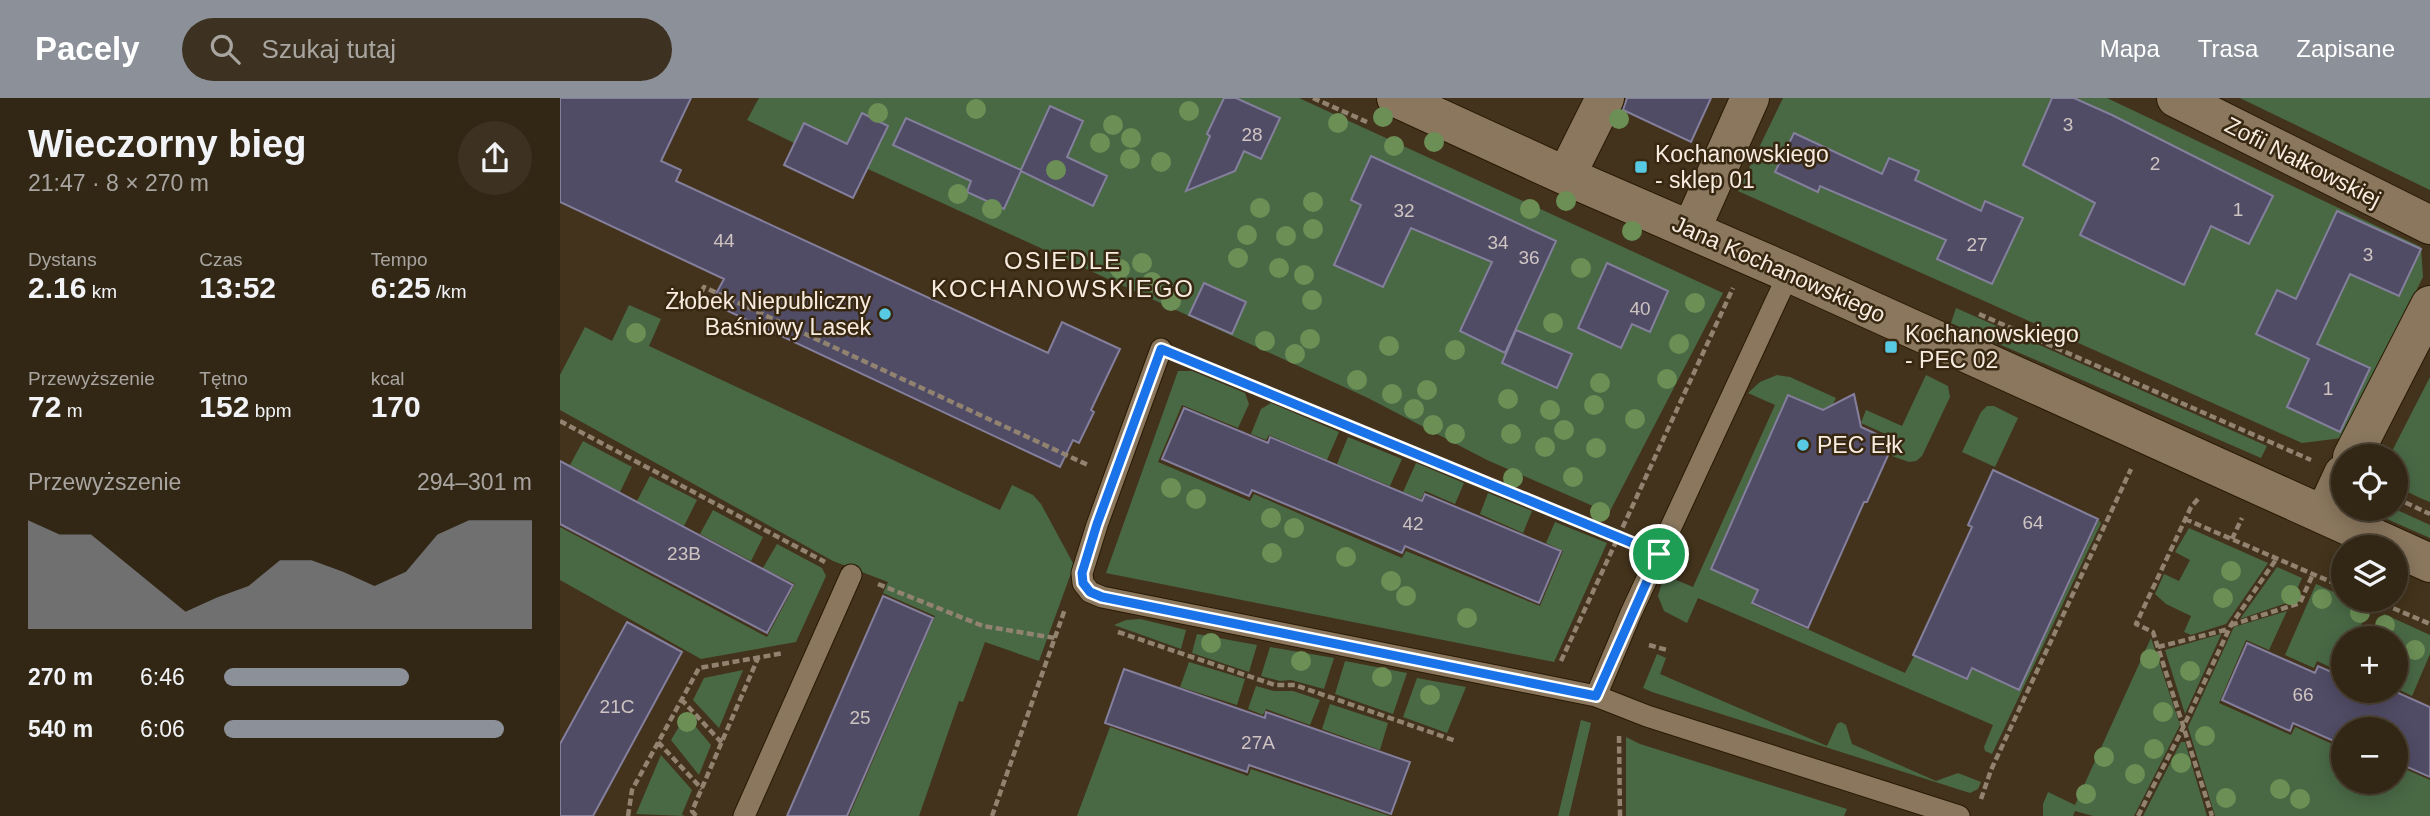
<!DOCTYPE html>
<html lang="pl">
<head>
<meta charset="utf-8">
<style>
	:root { --surface:#322615; --page:#3d3222; --text:#f1f3f6; --muted:#a8a5a0; --line:#4d4334; --accent:#8c9099 }
	body { margin:0; font-family:Arial,sans-serif; background:var(--page); color:var(--text); height:100vh; display:flex; flex-direction:column; font-size:26px; white-space:nowrap }
	* { box-sizing:border-box; margin:0 }
	p { font-size:23px; color:var(--muted) }
	.icon { flex:none; width:38px; height:38px; fill:none; stroke:currentColor; stroke-width:2; stroke-linecap:round; stroke-linejoin:round }
	.map { position:relative; flex:1; overflow:hidden }
	.sheet { display:flex; flex-direction:column; background:var(--surface); width:560px }
	.sheet>* { flex:none }
	.fabs { position:absolute; left:1771px; top:346px; display:grid; gap:14px }
	.fabs a { display:grid; place-items:center; width:77px; height:77px; border-radius:50%; background:var(--surface); box-shadow:0 4px 18px #0003,0 0 0 2px var(--line); font-size:35px }
	.pin { position:absolute; display:grid; place-items:center; width:60px; height:60px; color:#fff; margin:-30px; border:4px solid #fff; border-radius:50%; box-shadow:0 2px 7px #0007 }
	.round { display:grid; place-items:center; flex:none; width:74px; height:74px; border-radius:37px; background:var(--page) }
	.head { display:flex; align-items:center; justify-content:space-between; height:119px; padding:0 28px }
	h1 { font-size:38px; font-weight:600; line-height:52px }
	.stats { display:grid; grid-template-columns:repeat(3,1fr); gap:10px; height:119px; padding:7px 28px }
	.stats div { display:grid; align-content:center }
	.stats b { font-size:30px; font-weight:600 }
	.stats small { font-size:19px; font-weight:400 }
	.stats p { font-size:19px }
	.chart { height:196px; padding:14px 28px }
	.chart p { display:flex; justify-content:space-between }
	.chart svg { width:100%; height:126px; margin-top:7px; fill:var(--accent); opacity:.7 }
	ul { padding:0 28px; list-style:none; font-size:23px }
	li { display:grid; grid-template-columns:112px 84px 1fr; align-items:center; height:52px }
	li i { height:18px; border-radius:9px; background:var(--accent) }
	header { display:flex; align-items:center; gap:42px; box-sizing:border-box; height:98px; padding:0 35px; background:var(--accent); color:#fff }
	header strong { font-size:33px }
	nav { display:flex; gap:38px; margin-inline-start:auto; font-size:24px }
	.search { width:490px; height:63px; background:var(--page); display:flex; align-items:center; gap:18px; box-sizing:border-box; padding:0 24px; border-radius:38px; color:var(--muted); font-size:26px }
	main { display:flex; flex:1; min-height:0 }
	.map>svg:first-child { display:block }
</style>
</head>
<body>
<header>
<strong>Pacely</strong>
<div class="search"><svg class="icon" aria-label="search" viewBox="0 0 24 24"><circle cx="10" cy="10" r="6"/><path d="M15 15l6 6"/></svg>Szukaj tutaj</div>
<nav><a>Mapa</a><a>Trasa</a><a>Zapisane</a></nav>
</header>
<main>
<section class="sheet">
<div class="head"><div><h1>Wieczorny bieg</h1><p>21:47 · 8 × 270 m</p></div><a class="round"><svg class="icon" aria-label="share" viewBox="0 0 24 24"><path d="M12 15V3M7 8l5-5 5 5M5 13v7h14v-7"/></svg></a></div>
<div class="stats">
<div><p>Dystans</p><b>2.16<small> km</small></b></div>
<div><p>Czas</p><b>13:52</b></div>
<div><p>Tempo</p><b>6:25<small> /km</small></b></div>
</div>
<div class="stats">
<div><p>Przewyższenie</p><b>72<small> m</small></b></div>
<div><p>Tętno</p><b>152<small> bpm</small></b></div>
<div><p>kcal</p><b>170</b></div>
</div>
<div class="chart"><p><span>Przewyższenie</span>294–301 m</p>
<svg viewBox="0 0 160 44" preserveAspectRatio="none"><path d="M0 44V6L10 11L20 11L30 20L40 29L50 38L60 33L70 29L80 20L90 20L100 24L110 29L120 24L130 11L140 6L150 6L160 6V44z"/></svg>
</div>
<ul>
<li><b>270 m</b>6:46<i style="width:60%"></i></li>
<li><b>540 m</b>6:06<i style="width:91%"></i></li>
</ul>
</section>
<div class="map">
<svg width="1870" height="718" viewBox="0 0 1870 718">
	<rect width="100%" height="100%" fill="#43331c"/>
	<!-- green -->
	<path fill="#496945" d="M 199,0 L 739,0 L 1163,195 L 1049,415 L 927,362 L 808,300 L 308,71 L 293,100 L 224,67 L 234,45 L 187,22 Z
		M 1223,0 L 1547,0 L 1861,149 L 1863,179 L 1782,340 L 1742,345 L 1178,93 Z
		M 1680,0 L 1870,0 L 1870,92 Z
		M 69,207 L 101,221 L 89,248 L 440,412 L 452,387 L 473,397 L 481,406 L 514,467 L 479,563 L 425,544 L 403,604 L 399,603 L 359,718 L 289,718 L 375,518 L 323,495 L 328,484 L 273,463 L 0,312 L 0,277 L 25,229 L 52,243 Z
		M 1396,210 L 1707,348 L 1701,360 L 1391,225 Z
		M 618,273 L 632,273 L 685,295 L 689,306 L 678,330 L 622,307 L 598,364 L 690,403 L 694,396 L 842,460 L 846,453 L 980,508 L 1003,453 L 986,445 L 995,424 L 1047,445 L 994,564 L 546,475 Z
		M 1217,277 L 1230,279 L 1276,300 L 1269,314 L 1228,296 L 1150,471 L 1197,492 L 1191,506 L 1345,575 L 1354,558 L 1407,582 L 1413,571 L 1459,593 L 1539,422 L 1541,425 L 1432,656 L 1425,653 L 1424,649 L 1433,627 L 1138,500 L 1127,525 L 1104,513 L 1098,498 L 1104,477 L 1133,489 L 1215,307 L 1188,295 L 1200,284 Z
		M 1366,277 L 1388,288 L 1390,299 L 1362,358 L 1356,363 L 1349,364 L 1332,358 L 1339,342 L 1301,325 L 1306,312 L 1342,328 Z
		M 1870,279 L 1870,404 C 1842,392 1836,392 1836,359 L 1829,359 Z
		M 711,305 L 779,334 L 767,362 L 709,337 L 706,342 L 691,336 L 701,311 Z
		M 1427,308 L 1434,308 L 1458,320 L 1435,369 L 1402,354 L 1421,314 Z
		M 788,339 L 842,361 L 830,388 L 777,366 Z
		M 23,343 L 72,369 L 60,394 L 10,367 Z
		M 856,365 L 904,385 L 895,406 L 865,393 L 861,401 L 843,394 Z
		M 90,378 L 137,402 L 124,428 L 77,403 Z
		M 928,395 L 972,413 L 963,435 L 920,416 Z
		M 1814,411 L 1835,411 L 1870,427 L 1870,440 L 1827,421 Z
		M 153,412 L 203,439 L 191,463 L 140,436 Z
		M 0,429 L 207,539 L 235,486 L 203,470 L 217,446 L 262,470 L 266,478 L 236,544 L 141,561 L 0,482 Z
		M 1629,430 L 1708,465 L 1666,526 L 1631,537 L 1624,534 L 1631,518 L 1606,506 L 1595,496 L 1604,476 L 1619,483 L 1630,462 L 1615,454 Z
		M 1717,469 L 1742,480 L 1732,503 L 1680,521 Z
		M 1756,486 L 1783,498 L 1783,502 L 1793,502 L 1809,509 L 1795,541 L 1783,541 L 1783,568 L 1781,574 L 1757,563 L 1754,570 L 1725,557 Z
		M 1727,513 L 1709,552 L 1686,542 L 1659,605 L 1731,637 L 1735,629 L 1783,651 L 1783,684 L 1836,684 L 1836,667 L 1870,682 L 1870,718 L 1655,718 L 1628,629 L 1674,529 Z
		M 1824,516 L 1870,537 L 1870,556 L 1852,598 L 1836,590 L 1836,541 L 1813,541 Z
		M 580,521 L 626,532 L 621,551 L 554,527 L 566,522 Z
		M 637,536 L 697,547 L 689,574 L 632,555 Z
		M 1661,536 L 1661,537 L 1625,616 L 1605,552 Z
		M 1591,540 L 1620,627 L 1574,718 L 1533,718 L 1515,713 L 1513,718 L 1483,718 L 1483,706 L 1488,694 L 1515,707 Z
		M 710,549 L 774,560 L 764,591 L 731,582 L 720,583 L 701,578 Z
		M 1097,556 L 1106,560 L 1100,576 L 1267,648 L 1277,626 L 1281,624 L 1286,627 L 1292,646 L 1376,683 L 1398,675 L 1421,684 L 1418,691 L 1410,695 L 1092,594 L 1083,590 Z
		M 785,563 L 847,575 L 833,616 L 775,596 Z
		M 629,564 L 685,581 L 677,607 L 620,589 Z
		M 183,572 L 159,630 L 133,602 L 144,580 Z
		M 857,580 L 906,589 L 887,635 L 843,619 Z
		M 696,588 L 714,593 L 733,593 L 760,602 L 750,627 L 706,611 L 703,617 L 688,611 Z
		M 770,606 L 828,625 L 820,652 L 762,631 Z
		M 126,617 L 151,647 L 139,677 L 111,642 Z
		M 1021,622 L 1031,625 L 1009,718 L 998,718 Z
		M 550,629 L 688,678 L 691,671 L 830,718 L 517,718 Z
		M 1066,639 L 1080,646 L 1287,711 L 1284,718 L 1066,718 Z
		M 1621,644 L 1625,644 L 1647,718 L 1583,718 Z
		M 101,657 L 132,692 L 122,716 L 124,718 L 76,716 Z"/>
	<!-- building -->
	<path fill="#514c66" stroke="#847f9c" stroke-width="2" d="M 0,0 L 131,0 L 101,63 L 121,72 L 116,83 L 488,255 L 502,224 L 560,251 L 531,312 L 534,314 L 519,345 L 513,342 L 500,369 L 151,205 L 164,181 L 0,104 Z
		M 664,0 L 676,0 L 720,20 L 701,61 L 684,53 L 675,73 L 626,93 L 650,38 L 647,36 Z
		M 1067,0 L 1151,0 L 1131,44 L 1063,12 Z
		M 1492,0 L 1514,0 L 1552,17 L 1713,98 L 1689,146 L 1651,128 L 1624,187 L 1520,137 L 1535,105 L 1463,67 Z
		M 490,8 L 523,23 L 507,59 L 547,78 L 533,108 L 461,73 L 444,111 L 407,94 L 411,83 L 333,47 L 346,20 L 461,72 Z
		M 302,15 L 328,28 L 293,100 L 224,67 L 244,25 L 287,46 Z
		M 1234,35 L 1322,76 L 1329,60 L 1359,73 L 1355,82 L 1421,113 L 1425,103 L 1463,120 L 1432,186 L 1377,161 L 1386,142 L 1260,88 L 1258,94 L 1215,74 Z
		M 811,58 L 996,143 L 945,255 L 900,233 L 932,164 L 851,130 L 823,189 L 774,167 L 801,107 L 791,102 Z
		M 1777,113 L 1861,151 L 1839,198 L 1790,176 L 1757,246 L 1810,270 L 1780,334 L 1727,309 L 1749,261 L 1696,236 L 1717,192 L 1736,201 Z
		M 1047,165 L 1108,193 L 1090,234 L 1072,226 L 1061,250 L 1018,230 Z
		M 644,185 L 686,204 L 672,236 L 629,217 Z
		M 956,232 L 1012,256 L 997,290 L 942,265 Z
		M 1294,296 L 1301,329 L 1334,344 L 1307,404 L 1304,404 L 1248,530 L 1192,505 L 1198,492 L 1151,471 L 1228,297 L 1263,312 Z
		M 624,310 L 708,345 L 710,339 L 862,403 L 865,396 L 1001,453 L 979,505 L 845,448 L 842,455 L 692,392 L 689,398 L 602,361 Z
		M 0,363 L 233,487 L 207,535 L 0,426 Z
		M 1433,372 L 1538,421 L 1459,592 L 1412,570 L 1407,581 L 1353,557 L 1412,429 L 1408,427 Z
		M 323,498 L 373,520 L 287,718 L 227,718 Z
		M 67,524 L 122,554 L 33,718 L 0,718 L 0,646 Z
		M 1687,545 L 1755,575 L 1758,568 L 1783,579 L 1783,593 L 1834,593 L 1870,609 L 1870,679 L 1836,664 L 1836,632 L 1783,632 L 1783,647 L 1733,625 L 1730,633 L 1662,602 Z
		M 564,571 L 705,620 L 706,614 L 850,664 L 831,716 L 689,667 L 687,674 L 545,625 Z"/>
	<g fill="none" stroke-linecap="round" stroke-linejoin="round">
		<defs>
			<path id="service" d="M 601,251 L 537,427 L 522,475 L 523,485 L 530,494 L 542,499 L 1036,598 L 1087,618 L 1399,718
				M 1036,598 L 1071,515 L 1229,175
				M 184,718 L 291,477"/>
			<path id="minor" d="M 836,0 L 1006,78 L 1229,175 L 1870,465
				M 1616,0 L 1870,127
				M 1006,78 L 1045,0
				M 1131,132 L 1190,0
				M 1792,359 L 1870,207
				M 1764,417 L 1783,376"/>
		</defs>
		<!-- service casing -->
		<use href="#service" stroke="#291a04" stroke-width="23"/>
		<!-- minor casing -->
		<use href="#minor" stroke="#291a04" stroke-width="40"/>
		<!-- path -->
		<path stroke="#918370" stroke-width="4.5" stroke-dasharray="7 3.5" stroke-linecap="butt" d="M 753,0 L 807,24
			M 132,212 L 144,189 L 530,368
			M 1419,216 L 1751,362
			M 628,261 L 1073,444
			M 0,323 L 265,464
			M 1836,400 L 1870,416
			M 1638,401 L 1631,409 L 1576,526 L 1593,534 L 1652,718
			M 1625,421 L 1783,489
			M 1672,441 L 1682,420
			M 318,486 L 423,528 L 495,540
			M 1814,502 L 1870,526
			M 1671,527 L 1740,505 L 1753,476
			M 558,534 L 715,587 L 735,587 L 896,643
			M 1089,547 L 1107,552
			M 1598,549 L 1669,531
			M 1001,563 L 1173,190
			M 121,601 L 162,645
			M 1059,638 L 1060,718
			M 98,644 L 142,691
			M 1421,701 L 1431,672 L 1571,371
			M 68,718 L 72,692 L 139,570 L 224,555
			M 136,718 L 132,713 L 198,560
			M 432,718 L 505,511
			M 1578,718 L 1620,636 L 1671,527 L 1717,460"/>
		<!-- service -->
		<use href="#service" stroke="#8a775e" stroke-width="21"/>
		<!-- minor -->
		<use href="#minor" stroke="#8a775e" stroke-width="38"/>
	</g>
	<!-- trees -->
	<g fill="#6c8f56">
		<circle cx="416" cy="11" r="10"/>
		<circle cx="629" cy="13" r="10"/>
		<circle cx="318" cy="15" r="10"/>
		<circle cx="823" cy="19" r="10"/>
		<circle cx="1059" cy="21" r="10"/>
		<circle cx="778" cy="25" r="10"/>
		<circle cx="553" cy="27" r="10"/>
		<circle cx="571" cy="40" r="10"/>
		<circle cx="874" cy="44" r="10"/>
		<circle cx="540" cy="45" r="10"/>
		<circle cx="834" cy="48" r="10"/>
		<circle cx="570" cy="61" r="10"/>
		<circle cx="601" cy="64" r="10"/>
		<circle cx="496" cy="72" r="10"/>
		<circle cx="398" cy="96" r="10"/>
		<circle cx="1006" cy="103" r="10"/>
		<circle cx="753" cy="104" r="10"/>
		<circle cx="700" cy="110" r="10"/>
		<circle cx="432" cy="111" r="10"/>
		<circle cx="970" cy="111" r="10"/>
		<circle cx="753" cy="131" r="10"/>
		<circle cx="1072" cy="133" r="10"/>
		<circle cx="687" cy="137" r="10"/>
		<circle cx="726" cy="138" r="10"/>
		<circle cx="678" cy="160" r="10"/>
		<circle cx="582" cy="165" r="10"/>
		<circle cx="719" cy="170" r="10"/>
		<circle cx="1021" cy="170" r="10"/>
		<circle cx="560" cy="171" r="10"/>
		<circle cx="744" cy="177" r="10"/>
		<circle cx="592" cy="184" r="10"/>
		<circle cx="752" cy="202" r="10"/>
		<circle cx="611" cy="203" r="10"/>
		<circle cx="1135" cy="205" r="10"/>
		<circle cx="993" cy="225" r="10"/>
		<circle cx="76" cy="235" r="10"/>
		<circle cx="750" cy="241" r="10"/>
		<circle cx="705" cy="243" r="10"/>
		<circle cx="1119" cy="246" r="10"/>
		<circle cx="829" cy="248" r="10"/>
		<circle cx="895" cy="252" r="10"/>
		<circle cx="735" cy="256" r="10"/>
		<circle cx="1107" cy="281" r="10"/>
		<circle cx="797" cy="282" r="10"/>
		<circle cx="1040" cy="285" r="10"/>
		<circle cx="867" cy="292" r="10"/>
		<circle cx="832" cy="296" r="10"/>
		<circle cx="948" cy="301" r="10"/>
		<circle cx="1034" cy="307" r="10"/>
		<circle cx="854" cy="311" r="10"/>
		<circle cx="990" cy="312" r="10"/>
		<circle cx="1075" cy="321" r="10"/>
		<circle cx="873" cy="327" r="10"/>
		<circle cx="1004" cy="332" r="10"/>
		<circle cx="895" cy="336" r="10"/>
		<circle cx="951" cy="336" r="10"/>
		<circle cx="985" cy="349" r="10"/>
		<circle cx="1036" cy="350" r="10"/>
		<circle cx="1013" cy="379" r="10"/>
		<circle cx="953" cy="380" r="10"/>
		<circle cx="611" cy="390" r="10"/>
		<circle cx="636" cy="401" r="10"/>
		<circle cx="1040" cy="414" r="10"/>
		<circle cx="711" cy="420" r="10"/>
		<circle cx="734" cy="430" r="10"/>
		<circle cx="712" cy="455" r="10"/>
		<circle cx="786" cy="459" r="10"/>
		<circle cx="1671" cy="473" r="10"/>
		<circle cx="831" cy="483" r="10"/>
		<circle cx="1731" cy="497" r="10"/>
		<circle cx="846" cy="498" r="10"/>
		<circle cx="1663" cy="500" r="10"/>
		<circle cx="1762" cy="501" r="10"/>
		<circle cx="1800" cy="515" r="10"/>
		<circle cx="907" cy="520" r="10"/>
		<circle cx="1825" cy="527" r="10"/>
		<circle cx="651" cy="545" r="10"/>
		<circle cx="1855" cy="552" r="10"/>
		<circle cx="1590" cy="561" r="10"/>
		<circle cx="741" cy="563" r="10"/>
		<circle cx="1630" cy="573" r="10"/>
		<circle cx="822" cy="579" r="10"/>
		<circle cx="870" cy="597" r="10"/>
		<circle cx="1603" cy="614" r="10"/>
		<circle cx="127" cy="624" r="10"/>
		<circle cx="1645" cy="638" r="10"/>
		<circle cx="1594" cy="651" r="10"/>
		<circle cx="1544" cy="659" r="10"/>
		<circle cx="1621" cy="665" r="10"/>
		<circle cx="1575" cy="676" r="10"/>
		<circle cx="1720" cy="691" r="10"/>
		<circle cx="1526" cy="696" r="10"/>
		<circle cx="1666" cy="700" r="10"/>
		<circle cx="1740" cy="701" r="10"/>
	</g>
	<g fill="none" stroke-linecap="round" stroke-linejoin="round">
		<defs>
			<path id="route" d="M 601,251 L 1099,456 L 1036,598 L 542,499 L 530,494 L 523,485 L 522,475 L 537,426 Z"/>
		</defs>
		<!-- route casing -->
		<use href="#route" stroke="#fff" stroke-width="14"/>
		<!-- route -->
		<use href="#route" stroke="#1a73e8" stroke-width="9"/>
	</g>
	<!-- markers -->
	<g fill="#58c9e3" stroke="#382812" stroke-width="2.5">
		<rect x="1074" y="62" width="14" height="14" rx="3.5"/>
		<circle cx="325" cy="216" r="7"/>
		<rect x="1324" y="242" width="14" height="14" rx="3.5"/>
		<circle cx="1243" cy="347" r="7"/>
	</g>
	<g text-anchor="middle" stroke-width="5" stroke-linejoin="round" paint-order="stroke">
		<!-- number labels -->
		<g font-size="19" fill="#cec4c1">
			<text x="1508" y="33">3</text>
			<text x="692" y="43">28</text>
			<text x="1595" y="72">2</text>
			<text x="1678" y="118">1</text>
			<text x="844" y="119">32</text>
			<text x="164" y="149">44</text>
			<text x="938" y="151">34</text>
			<text x="1417" y="153">27</text>
			<text x="1808" y="163">3</text>
			<text x="969" y="166">36</text>
			<text x="1080" y="217">40</text>
			<text x="1768" y="297">1</text>
			<text x="1473" y="431">64</text>
			<text x="853" y="432">42</text>
			<text x="124" y="462">23B</text>
			<text x="1743" y="603">66</text>
			<text x="57" y="615">21C</text>
			<text x="300" y="626">25</text>
			<text x="698" y="651">27A</text>
		</g>
		<!-- poi labels -->
		<g font-size="23" fill="#f7ecdf" stroke="#382812" text-anchor="start">
			<text x="1095" y="64">Kochanowskiego<tspan x="1095" dy="26">- sklep 01</tspan></text>
			<text x="311" y="211" text-anchor="end">Żłobek Niepubliczny<tspan x="311" dy="26">Baśniowy Lasek</tspan></text>
			<text x="1345" y="244">Kochanowskiego<tspan x="1345" dy="26">- PEC 02</tspan></text>
			<text x="1257" y="355">PEC Ełk</text>
		</g>
		<!-- street labels -->
		<g font-size="23" fill="#f7ecdf" stroke="#382812">
			<text transform="translate(1743 64) rotate(27)" y="8">Zofii Nałkowskiej</text>
			<text transform="translate(1219 171) rotate(24)" y="8">Jana Kochanowskiego</text>
		</g>
		<!-- neighbourhood labels -->
		<g font-size="24" letter-spacing="2" fill="#f7ecdf" stroke="#382812">
			<text x="503" y="171">OSIEDLE<tspan x="503" dy="28">KOCHANOWSKIEGO</tspan></text>
		</g>
	</g>
</svg>
<div class="fabs">
<a><svg class="icon" aria-label="locate" viewBox="0 0 24 24"><circle cx="12" cy="12" r="6"/><path d="M12 2v4M12 18v4M2 12h4M18 12h4"/></svg></a>
<a><svg class="icon" aria-label="layers" viewBox="0 0 24 24"><path d="M12 4l9 5-9 5-9-5zM3 14l9 5 9-5"/></svg></a>
<a>+</a>
<a>−</a>
</div>
<div class="pin" style="left:1099px;top:456px;background:#1e9e55"><svg class="icon" aria-label="arrive" viewBox="0 0 24 24"><path d="M6 21V4h12l-3 4 3 4H6"/></svg></div>
</div>
</main>
</body>
</html>
